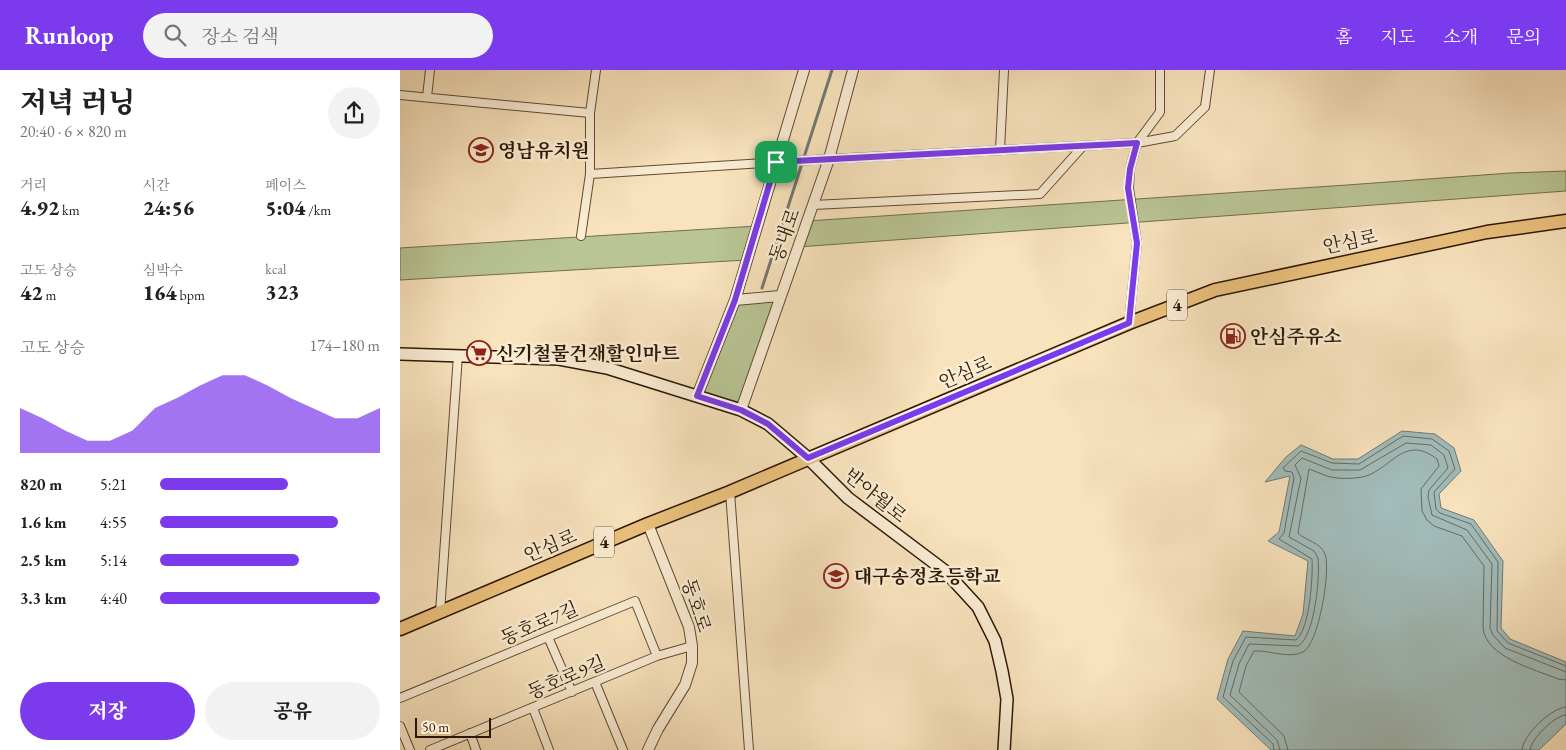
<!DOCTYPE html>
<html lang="ko">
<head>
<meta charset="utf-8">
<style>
	:root { --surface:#fff; --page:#f2f2f2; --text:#202124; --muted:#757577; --accent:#7c3aed }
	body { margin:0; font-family:"EB Garamond","Noto Serif KR",serif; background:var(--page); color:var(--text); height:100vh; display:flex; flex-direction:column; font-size:19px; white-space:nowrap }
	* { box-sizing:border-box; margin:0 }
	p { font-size:16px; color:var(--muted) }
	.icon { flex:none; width:28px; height:28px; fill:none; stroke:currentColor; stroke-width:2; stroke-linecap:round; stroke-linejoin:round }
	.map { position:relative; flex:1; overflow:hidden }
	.sheet { display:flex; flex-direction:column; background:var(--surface); width:400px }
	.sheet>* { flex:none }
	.scale { position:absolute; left:15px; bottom:12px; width:76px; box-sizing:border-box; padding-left:5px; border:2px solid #2e1706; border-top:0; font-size:14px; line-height:18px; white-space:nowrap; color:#2e1706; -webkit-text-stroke:4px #faedd4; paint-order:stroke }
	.pin { position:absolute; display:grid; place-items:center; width:42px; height:42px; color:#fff; margin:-21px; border-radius:10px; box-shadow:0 2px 8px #0006 }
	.round { display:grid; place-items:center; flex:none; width:52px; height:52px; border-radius:26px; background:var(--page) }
	.overview { display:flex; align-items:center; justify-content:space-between; height:85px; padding:0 20px }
	h1 { font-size:28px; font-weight:800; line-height:38px }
	.figures { display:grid; grid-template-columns:repeat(3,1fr); gap:8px; height:85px; padding:5px 20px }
	.figures div { display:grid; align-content:center }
	.figures b { font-size:21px; font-weight:800 }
	.figures small { font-size:14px; font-weight:400 }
	.figures p { font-size:14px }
	.chart { height:140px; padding:10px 20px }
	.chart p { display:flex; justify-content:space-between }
	.chart svg { width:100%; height:90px; margin-top:5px; fill:var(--accent); opacity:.7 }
	.primary-button { display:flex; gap:10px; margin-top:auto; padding:10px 20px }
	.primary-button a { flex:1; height:58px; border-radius:30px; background:var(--accent); color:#fff; font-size:20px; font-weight:800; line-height:58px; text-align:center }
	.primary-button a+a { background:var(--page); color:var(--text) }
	ul { padding:0 20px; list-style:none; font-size:16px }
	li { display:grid; grid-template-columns:80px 60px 1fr; align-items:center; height:38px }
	li i { height:12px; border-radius:6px; background:var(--accent) }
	header { display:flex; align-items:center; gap:30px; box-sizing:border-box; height:70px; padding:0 25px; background:var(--accent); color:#fff }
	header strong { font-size:24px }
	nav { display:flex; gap:28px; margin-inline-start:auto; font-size:18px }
	.search { width:350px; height:45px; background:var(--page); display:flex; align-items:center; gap:12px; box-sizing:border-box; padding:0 18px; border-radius:28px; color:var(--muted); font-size:19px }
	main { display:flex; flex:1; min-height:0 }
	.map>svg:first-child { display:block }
</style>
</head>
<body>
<header>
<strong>Runloop</strong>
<div class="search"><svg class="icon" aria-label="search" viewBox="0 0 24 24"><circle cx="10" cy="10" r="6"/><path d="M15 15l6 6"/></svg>장소 검색</div>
<nav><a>홈</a><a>지도</a><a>소개</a><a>문의</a></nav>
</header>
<main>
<section class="sheet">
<div class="overview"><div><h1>저녁 러닝</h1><p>20:40 · 6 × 820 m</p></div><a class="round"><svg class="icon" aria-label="share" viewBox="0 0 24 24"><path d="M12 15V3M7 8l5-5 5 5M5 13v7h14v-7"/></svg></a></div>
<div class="figures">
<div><p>거리</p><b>4.92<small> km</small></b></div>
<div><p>시간</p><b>24:56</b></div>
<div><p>페이스</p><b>5:04<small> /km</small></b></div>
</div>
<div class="figures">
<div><p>고도 상승</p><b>42<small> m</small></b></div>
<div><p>심박수</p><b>164<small> bpm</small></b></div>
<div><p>kcal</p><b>323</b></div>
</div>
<div class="chart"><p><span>고도 상승</span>174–180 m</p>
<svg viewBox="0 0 160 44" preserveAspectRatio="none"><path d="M0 44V22L10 27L20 33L30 38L40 38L50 33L60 22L70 17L80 11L90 6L100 6L110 11L120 17L130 22L140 27L150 27L160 22V44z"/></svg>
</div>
<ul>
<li><b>820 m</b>5:21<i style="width:58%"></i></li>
<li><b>1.6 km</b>4:55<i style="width:81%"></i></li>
<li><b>2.5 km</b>5:14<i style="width:63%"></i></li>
<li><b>3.3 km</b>4:40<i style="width:100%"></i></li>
</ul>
<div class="primary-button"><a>저장</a><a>공유</a></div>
</section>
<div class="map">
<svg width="1166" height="680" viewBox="0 0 1166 680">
	<rect width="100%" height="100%" fill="#f8e3bd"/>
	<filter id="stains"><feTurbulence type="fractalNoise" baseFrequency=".004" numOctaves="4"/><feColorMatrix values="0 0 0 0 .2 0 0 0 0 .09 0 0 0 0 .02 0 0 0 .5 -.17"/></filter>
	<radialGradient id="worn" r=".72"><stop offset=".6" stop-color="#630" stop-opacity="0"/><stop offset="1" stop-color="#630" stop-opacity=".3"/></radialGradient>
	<!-- green -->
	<path fill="#b9c594" stroke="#746e4d" d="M 1166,101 L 1166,121 L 398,177 L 407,151 L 947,115 L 1110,103 Z
		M 357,156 L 347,190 L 0,210 L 0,178 Z
		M 380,226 L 341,340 L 297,326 L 335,230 Z"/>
	<!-- water -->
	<path fill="#a1bcba" stroke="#737a72" d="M 1002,361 L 1035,364 L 1054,378 L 1061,401 L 1039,424 L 1041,438 L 1074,450 L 1103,491 L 1101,558 L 1110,569 L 1166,592 L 1166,654 L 1139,680 L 871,680 L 817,629 L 828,589 L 843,561 L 895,566 L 903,544 L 908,491 L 868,471 L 879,462 L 890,406 L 865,412 L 886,387 L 901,375 L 933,389 L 958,389 Z"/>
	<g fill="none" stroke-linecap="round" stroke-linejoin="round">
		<!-- shore -->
		<path stroke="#686a60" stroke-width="1" d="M 874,680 L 873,674 L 823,627 L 833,591 L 846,567 L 896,570 C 910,559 913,506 912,489 L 879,469 L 884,463 L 894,408 L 892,402 L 885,401 L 883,398 L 901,381 L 932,393 L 959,394 L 1003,366 L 1032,369 L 1049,381 L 1055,399 L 1034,422 L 1036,439 L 1040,443 L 1071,454 L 1098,492 L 1097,561 L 1108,573 L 1166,596
			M 880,680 L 877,670 L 830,625 L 839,594 L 849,574 L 898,576 C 915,566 920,507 918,488 L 914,481 L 889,467 L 901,408 L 895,395 L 902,388 L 932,400 L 960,400 L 1006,373 L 1031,375 L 1044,385 L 1048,398 L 1029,420 L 1028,427 L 1032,445 L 1067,460 L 1092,494 L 1090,558 L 1093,565 L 1105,578 L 1166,602
			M 888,680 L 884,666 L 839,622 L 846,596 L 854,581 C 869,580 889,589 903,582 C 919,574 931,499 925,484 C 920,472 906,471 898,463 L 909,399 C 915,401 921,404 927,406 C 936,409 952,409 962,407 C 991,401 1003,363 1037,389 L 1039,396 L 1021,419 L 1022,441 L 1027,450 L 1034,456 L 1062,466 L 1084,496 L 1083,558 C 1086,587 1134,599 1158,609 L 1166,610
			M 1122,680 C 1123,665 1151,638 1166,637
			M 1130,680 C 1131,669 1155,645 1166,645"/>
		<!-- stream -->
		<path stroke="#737a72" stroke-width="3" d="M 362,218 L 432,0"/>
		<defs>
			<path id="minor" d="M 0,25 L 190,43 L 190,104 L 181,166
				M 27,27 L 30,0
				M 190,43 L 196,0
				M 737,73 L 775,66 L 805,37 L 810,0
				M 737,73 L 760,42 L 760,0
				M 600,80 L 604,0
				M 190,104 L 429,89 L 737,73 L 730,99 L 729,118 L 737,173 L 729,253
				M 413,135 L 640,124 L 683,76
				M 330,422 L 349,680
				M 40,542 L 58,285
				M 148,567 L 172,622
				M 195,612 L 223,680
				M 0,628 L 235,531 L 257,586
				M 133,638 L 149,680
				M 0,656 L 10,680
				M 70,663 L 76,680
				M 30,680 L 257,586 L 292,576"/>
			<path id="tertiary" d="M 335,230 L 380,226
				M 297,326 L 335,230 L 404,0
				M 341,340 L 429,89 L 453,0
				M 248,680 L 258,659 L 285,615 L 292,593 L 292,576 L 289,557 L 248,454"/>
			<path id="secondary" d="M 0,284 L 159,289 L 207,298 L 341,340 L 368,354 L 408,388 L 448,428 L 545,501 L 578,537 L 595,571 L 602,601 L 607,629 L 604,680"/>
			<path id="primary" d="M 0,559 L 248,454 L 330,422 L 729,253 L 815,220 L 1087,162 L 1166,151"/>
		</defs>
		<!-- minor casing -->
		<use href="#minor" stroke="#604a34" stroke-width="10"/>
		<!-- tertiary casing -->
		<use href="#tertiary" stroke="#604a34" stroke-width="12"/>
		<!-- secondary casing -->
		<use href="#secondary" stroke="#2e1706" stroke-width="14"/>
		<!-- primary casing -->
		<use href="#primary" stroke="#2e1706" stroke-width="15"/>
		<!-- minor -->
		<use href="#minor" stroke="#faedd4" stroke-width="8"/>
		<!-- tertiary -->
		<use href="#tertiary" stroke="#faedd4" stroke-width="10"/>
		<!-- secondary -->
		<use href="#secondary" stroke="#faedd4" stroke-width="11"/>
		<!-- primary -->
		<use href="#primary" stroke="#ecc27e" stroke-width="12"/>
	</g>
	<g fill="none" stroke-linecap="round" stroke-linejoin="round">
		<defs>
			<path id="route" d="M 737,73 L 730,99 L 728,118 L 737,173 L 729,253 L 408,388 L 368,354 L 341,340 L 297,326 L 335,230 L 376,92 Z"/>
		</defs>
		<!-- route casing -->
		<use href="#route" stroke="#fff" stroke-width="10"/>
		<!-- route -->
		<use href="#route" stroke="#7c3aed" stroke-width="6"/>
	</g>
	<!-- icons -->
	<defs>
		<symbol id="school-ring" viewBox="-11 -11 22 22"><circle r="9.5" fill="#faedd4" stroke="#8f2418" stroke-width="1.5"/><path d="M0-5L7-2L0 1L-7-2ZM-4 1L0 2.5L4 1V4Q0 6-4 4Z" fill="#8f2418"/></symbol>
		<symbol id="fuel-ring" viewBox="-11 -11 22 22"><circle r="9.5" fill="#faedd4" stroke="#8f2418" stroke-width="1.5"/><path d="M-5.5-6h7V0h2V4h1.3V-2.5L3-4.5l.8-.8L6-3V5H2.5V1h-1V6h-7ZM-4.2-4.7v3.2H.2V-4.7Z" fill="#8f2418"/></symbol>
		<symbol id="supermarket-ring" viewBox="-11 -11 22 22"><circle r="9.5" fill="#faedd4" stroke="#8f2418" stroke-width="1.5"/><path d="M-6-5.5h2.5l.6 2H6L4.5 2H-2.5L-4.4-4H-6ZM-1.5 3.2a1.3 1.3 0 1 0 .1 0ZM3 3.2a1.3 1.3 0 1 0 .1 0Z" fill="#8f2418"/></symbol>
	</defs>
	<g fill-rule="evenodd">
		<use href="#school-ring" x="67" y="66" width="28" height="28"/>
		<use href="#fuel-ring" x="819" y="252" width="28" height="28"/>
		<use href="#supermarket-ring" x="65" y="269" width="28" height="28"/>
		<use href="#school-ring" x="422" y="492" width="28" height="28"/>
	</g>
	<g text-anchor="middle" stroke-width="5" stroke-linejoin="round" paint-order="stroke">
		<!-- shield labels -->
		<g fill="#faedd4" stroke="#6b5744" stroke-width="1">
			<rect x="767" y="219.5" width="20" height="31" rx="4"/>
			<rect x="194" y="456.5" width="20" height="31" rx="4"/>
		</g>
		<g font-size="18" font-weight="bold" fill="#2e1706">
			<text x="777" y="241">4</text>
			<text x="204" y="478">4</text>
		</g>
		<!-- poi labels -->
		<g font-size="19" font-weight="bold" fill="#2e1706" stroke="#faedd4" text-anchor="start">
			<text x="98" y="87">영남유치원</text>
			<text x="850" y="273">안심주유소</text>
			<text x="96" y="290">신기철물건재할인마트</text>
			<text x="454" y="513">대구송정초등학교</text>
		</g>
		<!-- street labels -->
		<g font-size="19" fill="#2e1706" stroke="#faedd4">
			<text transform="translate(384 165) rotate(-70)" y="7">동내로</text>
			<text transform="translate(950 171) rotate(-12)" y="7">안심로</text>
			<text transform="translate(565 302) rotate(-23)" y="7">안심로</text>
			<text transform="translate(476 425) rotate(39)" y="7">반야월로</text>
			<text transform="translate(150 475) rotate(-23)" y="7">안심로</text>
			<text transform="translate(297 535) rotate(72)" y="7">동호로</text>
			<text transform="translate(139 553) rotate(-23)" y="7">동호로7길</text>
			<text transform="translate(166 607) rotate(-23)" y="7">동호로9길</text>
		</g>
	</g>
	<rect width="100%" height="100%" filter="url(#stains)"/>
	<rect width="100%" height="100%" fill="url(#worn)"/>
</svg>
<div class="scale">50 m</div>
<div class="pin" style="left:376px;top:92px;background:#1e9e55"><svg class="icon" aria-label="arrive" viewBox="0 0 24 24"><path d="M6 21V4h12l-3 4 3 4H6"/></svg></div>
</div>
</main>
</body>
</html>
